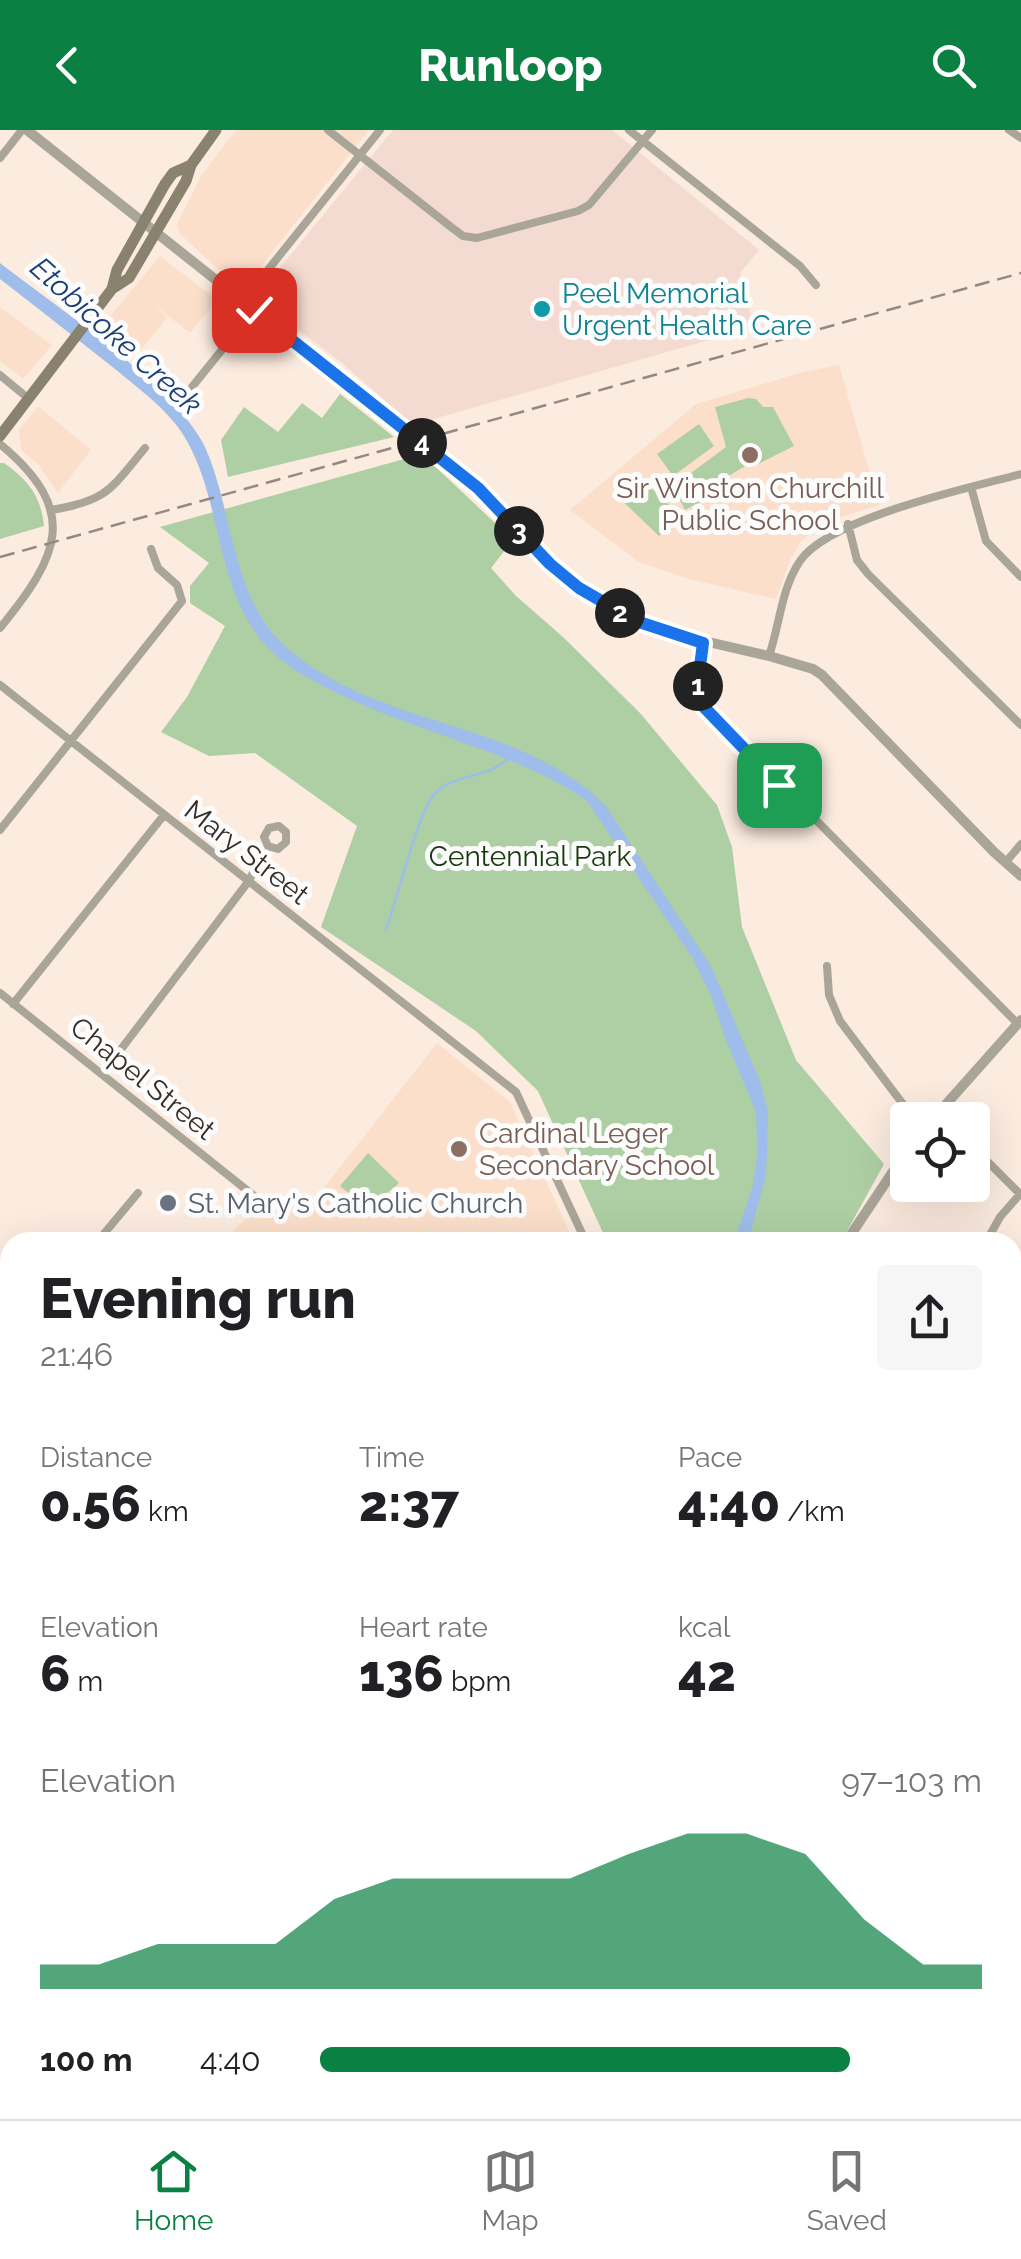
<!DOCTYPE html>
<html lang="en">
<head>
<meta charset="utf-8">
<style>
	:root { --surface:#fff; --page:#f6f6f6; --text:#202124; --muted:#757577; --line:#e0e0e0; --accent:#0b8043 }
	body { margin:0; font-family:Raleway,sans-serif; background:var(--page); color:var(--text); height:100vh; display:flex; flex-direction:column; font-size:38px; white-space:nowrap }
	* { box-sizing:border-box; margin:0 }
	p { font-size:32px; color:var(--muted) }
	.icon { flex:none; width:55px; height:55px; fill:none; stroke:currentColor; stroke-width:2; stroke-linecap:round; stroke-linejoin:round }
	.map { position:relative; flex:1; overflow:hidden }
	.side { position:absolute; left:0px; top:1102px; width:1022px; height:888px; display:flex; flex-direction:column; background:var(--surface); border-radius:30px 30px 0 0; box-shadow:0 10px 40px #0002 }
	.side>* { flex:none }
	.controls { position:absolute; left:890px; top:972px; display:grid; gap:20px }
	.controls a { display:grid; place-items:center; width:100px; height:100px; border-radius:10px; background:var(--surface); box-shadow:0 10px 40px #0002; font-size:50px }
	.pin { position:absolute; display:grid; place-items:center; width:85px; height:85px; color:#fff; margin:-42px; border-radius:20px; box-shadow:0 5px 15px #0006 }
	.km { position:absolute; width:50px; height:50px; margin:-25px; border-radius:50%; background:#222; color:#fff; font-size:28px; line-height:50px; text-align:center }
	.round { display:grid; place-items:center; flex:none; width:105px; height:105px; border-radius:10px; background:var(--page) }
	.summary { display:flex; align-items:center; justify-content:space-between; height:170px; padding:0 40px }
	h1 { font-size:55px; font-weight:800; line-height:75px }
	.stats { display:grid; grid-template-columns:repeat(3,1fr); gap:15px; height:170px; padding:10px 40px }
	.stats div { display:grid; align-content:center }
	.stats b { font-size:50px; font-weight:800 }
	.stats small { font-size:28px; font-weight:400 }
	.stats p { font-size:28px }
	.chart { height:280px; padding:20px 40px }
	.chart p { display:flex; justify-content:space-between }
	.chart svg { width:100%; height:180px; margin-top:10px; fill:var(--accent); opacity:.7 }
	ul { padding:0 40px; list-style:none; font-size:32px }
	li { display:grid; grid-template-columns:160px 120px 1fr; align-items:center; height:75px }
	li i { height:25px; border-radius:12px; background:var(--accent) }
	header { display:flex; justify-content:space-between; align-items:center; height:130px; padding:0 40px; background:var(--accent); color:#fff; font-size:45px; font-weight:800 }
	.menu { display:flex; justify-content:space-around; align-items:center; height:140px; border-top:2px solid var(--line); background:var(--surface); font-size:28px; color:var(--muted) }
	.menu a { display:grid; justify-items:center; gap:5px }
	.menu .current { color:var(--accent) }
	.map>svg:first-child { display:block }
</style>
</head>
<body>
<header><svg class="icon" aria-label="back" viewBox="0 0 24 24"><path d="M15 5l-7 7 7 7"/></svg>Runloop<svg class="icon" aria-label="search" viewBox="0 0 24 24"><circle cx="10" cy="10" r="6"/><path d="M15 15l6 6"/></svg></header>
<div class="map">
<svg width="1021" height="1989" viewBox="0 0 1021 1989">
	<rect width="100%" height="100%" fill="#fcebdf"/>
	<!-- built -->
	<path fill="#fbdfcb" d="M 236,0 L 369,0 L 245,156 L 238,157 L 180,104 L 177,94 L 201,46 Z
		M 160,126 L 217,170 L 190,203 L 153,174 L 167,188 L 138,223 L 103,195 Z
		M 0,177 L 52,215 L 23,249 L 0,231 Z
		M 839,235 L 879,375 L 827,392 L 801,411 L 790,430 L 776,469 L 689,449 L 639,432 L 570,380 L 696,274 L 803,242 Z
		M 38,276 L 91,320 L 58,363 L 38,334 L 21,320 L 19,300 Z
		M 437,913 L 510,972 L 574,1112 L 223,1112 L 258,1076 L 312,1073 Z
		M 1013,1916 L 1021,1921 L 1021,1989 L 784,1989 L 775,1980 L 1012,1980 Z"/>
	<!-- medical -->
	<path fill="#f3dbd1" d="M 393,0 L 612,0 L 759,120 L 740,143 L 754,197 L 413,295 L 342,233 L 260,170 L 260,162 Z"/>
	<!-- green -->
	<path fill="#aecfa4" d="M 340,264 L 394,307 L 228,347 L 221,310 L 244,277 L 278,302 L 302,273 L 322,288 Z
		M 748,268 L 756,269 L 763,277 L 773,277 L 794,316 L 756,335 L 752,332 L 700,363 L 691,343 L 726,317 L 715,277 Z
		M 699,294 L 714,316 L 673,346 L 657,324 Z
		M 422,324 L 513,410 L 491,438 L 516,466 L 563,507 L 640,583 L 717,675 L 732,717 L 742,797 L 796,930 L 884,1034 L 841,1112 L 604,1112 L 604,1105 L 538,961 L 476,901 L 321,797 L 357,696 L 255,623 L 209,626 L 161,602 L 187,567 L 225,496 L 190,473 L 190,456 L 209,433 L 160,397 Z
		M 0,333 L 4,333 C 28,350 41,366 44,396 L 0,409 Z
		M 634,342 L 679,384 L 659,406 L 614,363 Z
		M 687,345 L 702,371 L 685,380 L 676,363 L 679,350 Z
		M 368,1023 L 399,1053 C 381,1072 359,1074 340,1056 Z
		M 652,1980 L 722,1980 L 731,1989 L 651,1989 Z"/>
	<!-- water -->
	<path fill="#9ebdea" d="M 0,133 C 54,175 173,255 203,313 C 234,377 229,464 284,515 C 375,599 517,587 606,676 L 711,836 L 760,951 L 768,981 L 767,1027 L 765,1049 L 748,1112 L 734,1112 L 753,1055 L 757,1024 L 756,982 L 725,908 L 712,868 L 693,829 L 587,671 C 517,622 421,604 343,566 C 317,554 287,538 267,517 C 215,460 223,377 188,313 C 173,284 145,264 120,243 C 80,211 40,180 0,149 Z"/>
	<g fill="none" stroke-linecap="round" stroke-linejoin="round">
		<!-- stream -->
		<path stroke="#9ebdea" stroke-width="2.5" d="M 386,799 C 398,769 418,678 437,661 C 454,645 487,648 508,629"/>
		<!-- minor -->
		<path stroke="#a9a598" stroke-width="8" d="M 328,0 L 451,97 L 463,106 L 477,108 L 578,81 L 589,75 L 652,0
			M 629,0 L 800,136 L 816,155
			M 1009,0 L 1021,8
			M 0,28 L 22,0
			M 243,171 L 380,0
			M 0,245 L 29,269
			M 192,257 L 254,180
			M 0,314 C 81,381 59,426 0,498
			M 971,357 L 986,411 L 1021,447
			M 51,380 C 107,371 110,360 145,318
			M 848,394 L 857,430 L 868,444 L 1021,595
			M 703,513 L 698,552 L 702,575 L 1018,894
			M 769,526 C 780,494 781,459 800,431 C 829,388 969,358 1021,344
			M 0,555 L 516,962 L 586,1112
			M 279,696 L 286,702 L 286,712 L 278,719 L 268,716 L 264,707 L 269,698 Z
			M 0,700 L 182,471 L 177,455 L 158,438 L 151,419
			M 1005,733 L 1021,714
			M 827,836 L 829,865 L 840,891 L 915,990
			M 0,863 L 258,1069
			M 13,874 L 164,685
			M 103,943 L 248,752 L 268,716
			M 972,1016 L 1021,1065
			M 97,1112 L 138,1063
			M 986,1112 L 1000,1087 L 1020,1064
			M 1012,1230 L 1021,1231
			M 1012,1347 L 1021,1352
			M 1012,1539 L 1021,1529
			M 0,1569 L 10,1577
			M 0,1614 L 10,1601
			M 1012,1720 L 1021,1709
			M 1012,1733 L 1021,1742
			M 0,1805 L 10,1793
			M 0,1828 L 10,1838
			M 1012,1904 L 1021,1912
			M 148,1980 L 156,1989
			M 373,1980 L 382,1989
			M 288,1989 L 295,1980"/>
		<!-- tertiary -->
		<path stroke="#a9a598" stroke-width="10" d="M 27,0 L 478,358 L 550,434 L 596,470 L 665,502 L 769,526 L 813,539 L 822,545 L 994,722 L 1021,746
			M 932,990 L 1021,890
			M 846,1112 L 908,1019"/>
		<!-- secondary -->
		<path stroke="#88826f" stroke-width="11" d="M 112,159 L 117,140 L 165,54 L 173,43 L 191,35
			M 0,306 L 112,159 L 129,148 L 186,51 L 191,35 L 216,0"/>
		<!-- primary -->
		<path stroke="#706852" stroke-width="12" d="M 0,1217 L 10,1227
			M 746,1980 L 754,1989"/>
		<!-- rail -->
		<path stroke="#96887f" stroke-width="2.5" stroke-dasharray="15 8" stroke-linecap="butt" d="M 0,427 L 1021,143"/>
	</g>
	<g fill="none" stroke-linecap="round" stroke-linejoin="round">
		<defs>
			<path id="route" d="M 254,180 L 478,358 L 550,434 L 579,458 L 636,491 L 703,513 L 698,552 L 702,575 L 779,655"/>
		</defs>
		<!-- route casing -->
		<use href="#route" stroke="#fff" stroke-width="20"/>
		<!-- route -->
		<use href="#route" stroke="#1a73e8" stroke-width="12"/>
	</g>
	<!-- markers -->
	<circle fill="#0f9aa8" stroke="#fcfcfc" stroke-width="4" cx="542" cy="179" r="10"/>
	<g fill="#8d6e63" stroke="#fcfcfc" stroke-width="4">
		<circle cx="750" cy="325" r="10"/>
		<circle cx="459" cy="1019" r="10"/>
	</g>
	<circle fill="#6b7280" stroke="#fcfcfc" stroke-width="4" cx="168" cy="1073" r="10"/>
	<g text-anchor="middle" stroke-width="10" stroke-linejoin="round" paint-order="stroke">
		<!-- culture labels -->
		<g font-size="28" fill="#0d838f" stroke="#fcfcfc" text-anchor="start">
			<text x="562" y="173">Peel Memorial<tspan x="562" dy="32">Urgent Health Care</tspan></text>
		</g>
		<!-- education labels -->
		<g font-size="28" fill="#785e54" stroke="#fcfcfc">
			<text x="750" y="368">Sir Winston Churchill<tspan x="750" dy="32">Public School</tspan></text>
			<text x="479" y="1013" text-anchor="start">Cardinal Leger<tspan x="479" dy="32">Secondary School</tspan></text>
		</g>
		<!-- street labels -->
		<g font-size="28" fill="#372c25" stroke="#fcfcfc">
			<text transform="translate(247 722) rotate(38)" y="10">Mary Street</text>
			<text transform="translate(143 948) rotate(39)" y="10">Chapel Street</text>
		</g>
		<!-- park labels -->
		<g font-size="28" fill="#16380a" stroke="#fcfcfc">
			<text x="530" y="736">Centennial Park</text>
		</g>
		<!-- worship labels -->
		<g font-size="28" fill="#5b616d" stroke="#fcfcfc" text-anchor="start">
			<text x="188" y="1083">St. Mary's Catholic Church</text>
		</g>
		<!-- water labels -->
		<g font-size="30" font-style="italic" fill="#193f76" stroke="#fcfcfc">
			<text transform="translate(116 206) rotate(42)" y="10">Etobicoke Creek</text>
		</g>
	</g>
</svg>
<div class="controls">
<a><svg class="icon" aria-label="locate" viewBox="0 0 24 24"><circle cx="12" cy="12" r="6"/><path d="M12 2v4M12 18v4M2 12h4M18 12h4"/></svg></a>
</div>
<div class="pin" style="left:779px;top:655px;background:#1e9e55"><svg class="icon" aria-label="arrive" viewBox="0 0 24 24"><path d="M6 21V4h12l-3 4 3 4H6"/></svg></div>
<div class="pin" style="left:254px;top:180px;background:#d93025"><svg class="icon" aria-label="check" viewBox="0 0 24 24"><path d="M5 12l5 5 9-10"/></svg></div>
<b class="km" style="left:698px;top:556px">1</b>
<b class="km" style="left:620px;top:483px">2</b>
<b class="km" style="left:519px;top:401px">3</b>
<b class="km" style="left:422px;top:313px">4</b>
<section class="side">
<div class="summary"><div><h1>Evening run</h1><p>21:46</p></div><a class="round"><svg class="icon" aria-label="share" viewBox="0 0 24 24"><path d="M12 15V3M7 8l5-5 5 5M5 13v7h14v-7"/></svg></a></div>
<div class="stats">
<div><p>Distance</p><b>0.56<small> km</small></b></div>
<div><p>Time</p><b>2:37</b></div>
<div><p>Pace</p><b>4:40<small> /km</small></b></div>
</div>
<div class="stats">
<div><p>Elevation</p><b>6<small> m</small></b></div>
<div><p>Heart rate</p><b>136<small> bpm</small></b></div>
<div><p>kcal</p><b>42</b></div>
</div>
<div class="chart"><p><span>Elevation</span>97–103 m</p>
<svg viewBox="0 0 160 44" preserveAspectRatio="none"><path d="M0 44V38L10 38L20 33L30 33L40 33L50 22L60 17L70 17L80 17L90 17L100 11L110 6L120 6L130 11L140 27L150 38L160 38V44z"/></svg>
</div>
<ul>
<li><b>100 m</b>4:40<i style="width:80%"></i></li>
</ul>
</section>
</div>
<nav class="menu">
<a class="current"><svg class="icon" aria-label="home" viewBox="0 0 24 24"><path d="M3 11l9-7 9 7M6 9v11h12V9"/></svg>Home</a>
<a><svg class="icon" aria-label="map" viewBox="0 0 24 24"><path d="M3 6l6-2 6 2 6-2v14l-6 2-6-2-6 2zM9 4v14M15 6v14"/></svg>Map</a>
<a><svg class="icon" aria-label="saved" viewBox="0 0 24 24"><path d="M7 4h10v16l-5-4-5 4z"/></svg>Saved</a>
</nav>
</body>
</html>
